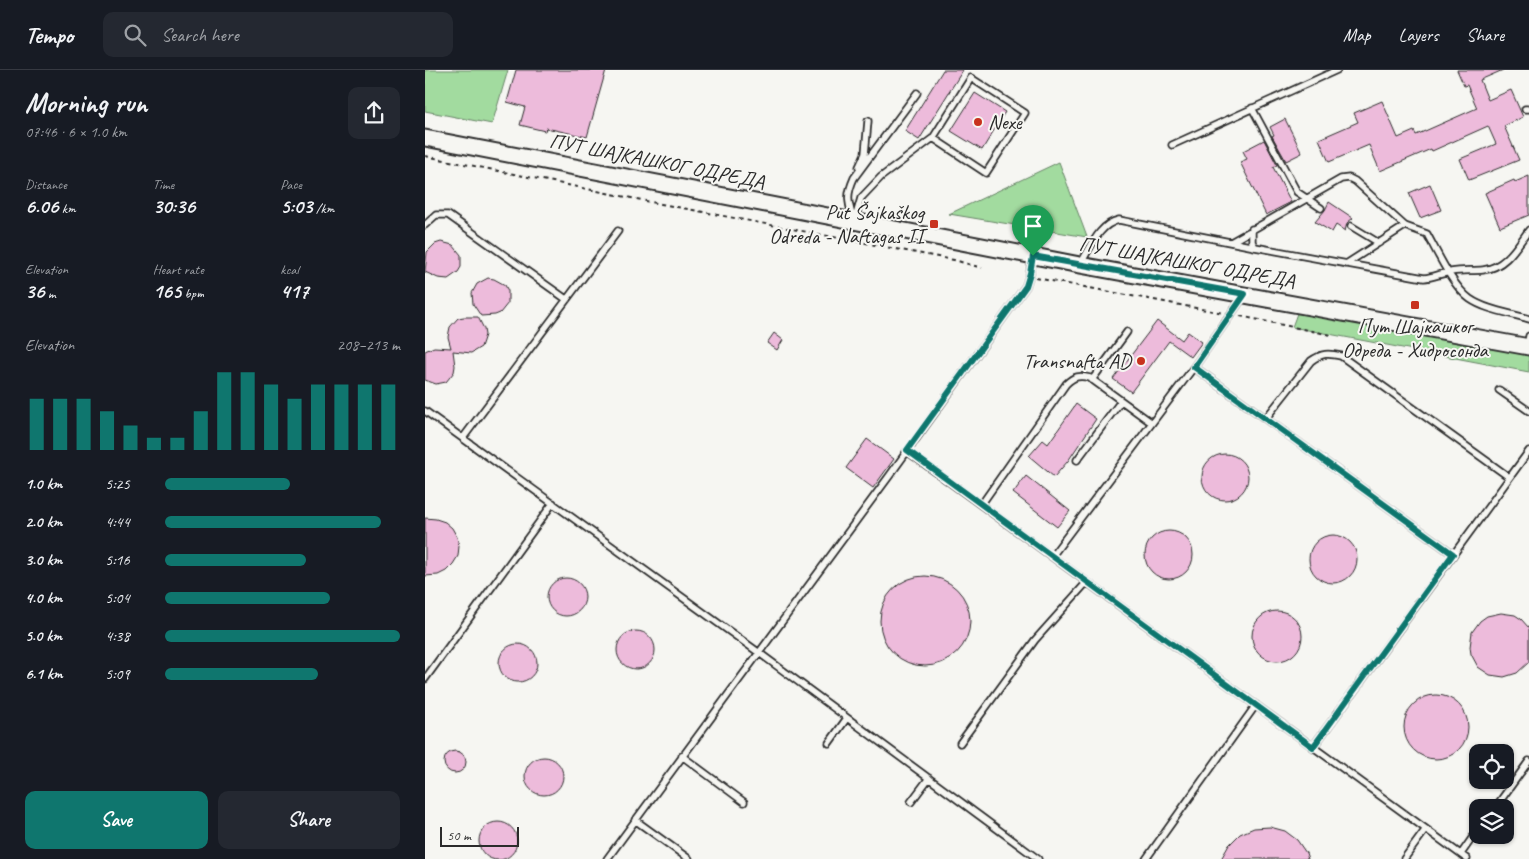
<!DOCTYPE html>
<html lang="en">
<head>
<meta charset="utf-8">
<style>
	:root { --surface:#171b24; --page:#242831; --text:#f1f3f6; --muted:#9ea1a6; --line:#363941; --accent:#0f766e }
	body { margin:0; font-family:Caveat,sans-serif; background:var(--page); color:var(--text); height:100vh; display:flex; flex-direction:column; font-size:19px; white-space:nowrap }
	* { box-sizing:border-box; margin:0 }
	p { font-size:16px; color:var(--muted) }
	.icon { flex:none; width:28px; height:28px; fill:none; stroke:currentColor; stroke-width:2; stroke-linecap:round; stroke-linejoin:round }
	.map { position:relative; flex:1; overflow:hidden }
	.side { display:flex; flex-direction:column; background:var(--surface); width:425px }
	.side>* { flex:none }
	.tools { position:absolute; left:1044px; top:674px; display:grid; gap:10px }
	.tools a { display:grid; place-items:center; width:45px; height:45px; border-radius:10px; background:var(--surface); box-shadow:0 1px 4px #0004; font-size:25px }
	.scale { position:absolute; left:15px; bottom:12px; width:79px; box-sizing:border-box; padding-left:5px; border:2px solid #2b2b2b; border-top:0; font-size:14px; line-height:18px; white-space:nowrap; color:#2b2b2b; -webkit-text-stroke:4px #f6f6f2; paint-order:stroke }
	.pin { position:absolute; display:grid; place-items:center; width:42px; height:42px; color:#fff; margin:-51px -21px; border-radius:50% 50% 50% 0; rotate:-45deg; box-shadow:0 0 5px #0007 }
	.pin .icon { rotate:45deg }
	.round { display:grid; place-items:center; flex:none; width:52px; height:52px; border-radius:10px; background:var(--page) }
	.summary { display:flex; align-items:center; justify-content:space-between; height:85px; padding:0 25px }
	h1 { font-size:28px; font-weight:800; line-height:38px }
	.figures { display:grid; grid-template-columns:repeat(3,1fr); gap:8px; height:85px; padding:5px 25px }
	.figures div { display:grid; align-content:center }
	.figures b { font-size:21px; font-weight:800 }
	.figures small { font-size:14px; font-weight:400 }
	.figures p { font-size:14px }
	.chart { height:140px; padding:10px 25px }
	.chart p { display:flex; justify-content:space-between }
	.chart svg { width:100%; height:90px; margin-top:5px; stroke:var(--accent); stroke-width:6 }
	.primary-button { display:flex; gap:10px; margin-top:auto; padding:10px 25px }
	.primary-button a { flex:1; height:58px; border-radius:10px; background:var(--accent); color:#fff; font-size:20px; font-weight:800; line-height:58px; text-align:center }
	.primary-button a+a { background:var(--page); color:var(--text) }
	ul { padding:0 25px; list-style:none; font-size:16px }
	li { display:grid; grid-template-columns:80px 60px 1fr; align-items:center; height:38px }
	li i { height:12px; border-radius:6px; background:var(--accent) }
	header { display:flex; align-items:center; gap:30px; box-sizing:border-box; height:70px; padding:0 25px; background:var(--surface); border-bottom:1px solid var(--line) }
	header strong { font-size:24px }
	nav { display:flex; gap:28px; margin-inline-start:auto; font-size:18px }
	.search { width:350px; height:45px; background:var(--page); display:flex; align-items:center; gap:12px; box-sizing:border-box; padding:0 18px; border-radius:10px; color:var(--muted); font-size:19px }
	main { display:flex; flex:1; min-height:0 }
	.map>svg:first-child { display:block }
</style>
</head>
<body>
<header>
<strong>Tempo</strong>
<div class="search"><svg class="icon" aria-label="search" viewBox="0 0 24 24"><circle cx="10" cy="10" r="6"/><path d="M15 15l6 6"/></svg>Search here</div>
<nav><a>Map</a><a>Layers</a><a>Share</a></nav>
</header>
<main>
<section class="side">
<div class="summary"><div><h1>Morning run</h1><p>07:46 · 6 × 1.0 km</p></div><a class="round"><svg class="icon" aria-label="share" viewBox="0 0 24 24"><path d="M12 15V3M7 8l5-5 5 5M5 13v7h14v-7"/></svg></a></div>
<div class="figures">
<div><p>Distance</p><b>6.06<small> km</small></b></div>
<div><p>Time</p><b>30:36</b></div>
<div><p>Pace</p><b>5:03<small> /km</small></b></div>
</div>
<div class="figures">
<div><p>Elevation</p><b>36<small> m</small></b></div>
<div><p>Heart rate</p><b>165<small> bpm</small></b></div>
<div><p>kcal</p><b>417</b></div>
</div>
<div class="chart"><p><span>Elevation</span>208–213 m</p>
<svg viewBox="0 0 160 44" preserveAspectRatio="none"><path d="M5 44V19M15 44V19M25 44V19M35 44V25M45 44V32M55 44V38M65 44V38M75 44V25M85 44V6M95 44V6M105 44V12M115 44V19M125 44V12M135 44V12M145 44V12M155 44V12"/></svg>
</div>
<ul>
<li><b>1.0 km</b>5:25<i style="width:53%"></i></li>
<li><b>2.0 km</b>4:44<i style="width:92%"></i></li>
<li><b>3.0 km</b>5:16<i style="width:60%"></i></li>
<li><b>4.0 km</b>5:04<i style="width:70%"></i></li>
<li><b>5.0 km</b>4:38<i style="width:100%"></i></li>
<li><b>6.1 km</b>5:09<i style="width:65%"></i></li>
</ul>
<div class="primary-button"><a>Save</a><a>Share</a></div>
</section>
<div class="map">
<svg width="1104" height="789" viewBox="0 0 1104 789">
	<rect width="100%" height="100%" fill="#f6f6f2"/>
	<filter id="ink" filterUnits="userSpaceOnUse"><feTurbulence type="fractalNoise" baseFrequency=".02" numOctaves="2"/><feDisplacementMap in="SourceGraphic" scale="10" xChannelSelector="R" yChannelSelector="G"/><feConvolveMatrix kernelMatrix="1 2 1 2 8 2 1 2 1" color-interpolation-filters="sRGB"/></filter>
	<g filter="url(#ink)">
		<!-- green -->
		<path fill="#a2db9f" stroke="#668365" d="M 0,0 L 83,0 L 67,54 L 0,41 Z
			M 634,92 L 662,167 L 524,144 Z
			M 874,238 L 1104,284 L 1104,302 L 867,257 Z"/>
		<!-- building -->
		<path fill="#edbbdb" stroke="#2b2b2b" d="M 91,0 L 181,0 L 162,67 L 121,58 L 120,61 L 95,55 L 100,37 L 82,32 Z
			M 518,0 L 538,0 L 494,70 L 480,61 Z
			M 1032,0 L 1078,0 L 1055,10 L 1063,30 L 1086,20 L 1098,47 L 1079,56 L 1094,90 L 1044,110 L 1035,89 L 1071,74 L 1063,56 L 1007,81 L 1006,79 L 955,101 L 944,75 L 904,92 L 894,69 L 933,52 L 929,43 L 957,31 L 973,68 L 989,61 L 991,65 L 1052,38 L 1042,15 L 1039,16 Z
			M 550,23 L 580,42 L 557,80 L 526,61 Z
			M 860,49 L 877,83 L 861,91 L 847,66 L 849,65 L 845,57 Z
			M 839,70 L 852,95 L 848,97 L 866,132 L 841,145 L 815,92 L 822,89 L 818,81 Z
			M 1104,106 L 1104,145 L 1075,157 L 1060,123 L 1089,110 L 1090,112 Z
			M 1005,114 L 1016,140 L 995,148 L 984,123 Z
			M 904,132 L 928,148 L 922,153 L 920,161 L 911,155 L 907,162 L 890,152 L 900,140 Z
			M 16,172 L 28,175 L 36,185 L 36,197 L 33,202 L 23,209 L 13,208 L 0,202 L 2,182 L 10,174 Z
			M 63,208 L 69,209 L 80,215 L 83,221 L 83,233 L 75,243 L 70,245 L 56,246 L 48,234 L 47,223 L 52,214 Z
			M 39,247 L 53,247 L 59,259 L 60,265 L 56,277 L 46,283 L 28,281 L 30,296 L 29,302 L 21,312 L 11,314 L 0,310 L 0,281 L 9,277 L 26,278 L 23,267 L 25,257 L 33,248 Z
			M 732,251 L 757,270 L 763,262 L 777,272 L 766,287 L 744,271 L 706,322 L 688,309 Z
			M 349,263 L 358,270 L 352,280 L 342,273 Z
			M 651,334 L 671,349 L 643,391 L 629,407 L 604,386 L 618,370 L 623,374 Z
			M 442,369 L 469,389 L 448,418 L 421,398 Z
			M777 407a23 23 0 1 1 46 0a23 23 0 1 1-46 0Z
			M 601,406 L 645,441 L 632,457 L 588,423 Z
			M 0,448 L 11,449 L 20,452 L 27,458 L 32,467 L 34,476 L 33,486 L 28,494 L 21,501 L 13,505 L 0,506 Z
			M720 485a24 24 0 1 1 48 0a24 24 0 1 1-48 0Z
			M884 489a24 24 0 1 1 48 0a24 24 0 1 1-48 0Z
			M455 551a45 45 0 1 1 90 0a45 45 0 1 1-90 0Z
			M122 527a19 19 0 1 1 38 0a19 19 0 1 1-38 0Z
			M827 566a25 25 0 1 1 50 0a25 25 0 1 1-50 0Z
			M 1076,543 L 1090,545 L 1096,549 L 1104,558 L 1104,592 L 1092,603 L 1079,607 L 1065,605 L 1053,597 L 1046,584 L 1045,577 L 1047,562 L 1055,551 L 1062,546 Z
			M192 580a19 19 0 1 1 38 0a19 19 0 1 1-38 0Z
			M74 593a19 19 0 1 1 38 0a19 19 0 1 1-38 0Z
			M979 657a32 32 0 1 1 64 0a32 32 0 1 1-64 0Z
			M19 692a11 11 0 1 1 22 0a11 11 0 1 1-22 0Z
			M100 706a19 19 0 1 1 38 0a19 19 0 1 1-38 0Z
			M54 771a19 19 0 1 1 38 0a19 19 0 1 1-38 0Z
			M 845,757 L 860,761 L 872,770 L 881,783 L 883,789 L 796,789 L 804,775 L 815,764 L 829,758 Z"/>
		<g fill="none" stroke-linecap="round" stroke-linejoin="round">
			<defs>
				<path id="service" d="M 827,38 L 872,122 L 896,138
					M 1100,39 L 1104,39
					M 747,75 L 912,0
					M 434,97 L 440,84 L 443,51
					M 428,149 C 423,131 421,126 429,108 L 492,23
					M 430,149 L 436,128 L 456,107 L 508,68 L 561,103 L 600,43 L 546,8 L 508,68
					M 0,155 L 11,145 L 23,145 L 141,229
					M 926,156 L 954,173
					M 827,159 L 827,172 L 830,177
					M 806,172 L 916,109 L 924,108 L 930,111 L 980,156 L 1002,164 C 1012,182 1028,217 1045,229 C 1061,240 1085,243 1104,249
					M 656,193 C 666,177 674,154 694,150 L 830,177 L 999,208 C 1009,207 1017,203 1026,202 C 1037,200 1047,201 1058,200 C 1080,198 1092,176 1104,160
					M 921,194 L 980,156
					M 1102,277 L 1104,266
					M 769,297 L 1028,484
					M 667,310 L 702,262
					M 1074,320 L 1104,341
					M 0,341 L 333,582 L 613,789
					M 841,348 L 886,291 C 897,283 903,283 916,286 L 1084,407
					M 38,368 L 193,161
					M 482,381 L 1042,789
					M 652,390 L 696,331
					M 556,435 L 641,314 C 649,306 655,305 665,308 L 727,353
					M 627,486 L 769,297 L 818,227
					M 0,609 L 128,433
					M 404,673 L 422,648
					M 535,673 L 610,570 L 662,512
					M 888,677 L 1104,381
					M 257,686 L 319,732
					M 486,732 L 504,708
					M 1070,738 L 1104,691
					M 210,750 L 264,789
					M 1036,784 L 1052,761
					M 182,789 L 465,405 L 601,216 L 605,203 L 607,187
					M 721,789 L 831,635
					M 979,789 L 1001,759"/>
				<path id="tertiary" d="M 0,68 L 655,195 L 1104,277"/>
			</defs>
			<!-- service casing -->
			<use href="#service" stroke="#2b2b2b" stroke-width="9"/>
			<!-- tertiary casing -->
			<use href="#tertiary" stroke="#2b2b2b" stroke-width="19"/>
			<!-- path -->
			<path stroke="#2b2b2b" stroke-width="2" stroke-dasharray="4 4" stroke-linecap="butt" d="M 0,86 L 236,134 L 529,190 L 557,198
				M 611,208 L 798,243
				M 815,246 L 906,265"/>
			<!-- service -->
			<use href="#service" stroke="#f6f6f2" stroke-width="5.5"/>
			<!-- tertiary -->
			<use href="#tertiary" stroke="#f6f6f2" stroke-width="15"/>
		</g>
	</g>
	<g fill="none" stroke-linecap="round" stroke-linejoin="round" filter="url(#ink)">
		<defs>
			<path id="route" d="M 608,186 L 820,224 L 769,297 L 1028,484 L 888,677 L 482,380 L 601,216 L 605,203 Z"/>
		</defs>
		<!-- route casing -->
		<use href="#route" stroke="#fff" stroke-width="10"/>
		<!-- route -->
		<use href="#route" stroke="#0f766e" stroke-width="6"/>
	</g>
	<!-- markers -->
	<g fill="#c8321e" stroke="#f6f6f2" stroke-width="2">
		<circle cx="553" cy="52" r="5"/>
		<rect x="504" y="149" width="10" height="10" rx="2.5"/>
		<rect x="985" y="230" width="10" height="10" rx="2.5"/>
		<circle cx="716" cy="291" r="5"/>
	</g>
	<g text-anchor="middle" stroke-width="4" stroke-linejoin="round" paint-order="stroke">
		<!-- poi labels -->
		<g font-size="21" fill="#2b2b2b" stroke="#f6f6f2" text-anchor="end">
			<text x="563" y="59" text-anchor="start">Nexe</text>
			<text x="499" y="149">Put Šajkaškog<tspan x="499" dy="24">Odreda - Naftagas II</tspan></text>
			<text x="990" y="263" text-anchor="middle">Пут Шајкашког<tspan x="990" dy="24">Одреда - Хидросонда</tspan></text>
			<text x="706" y="298">Transnafta AD</text>
		</g>
		<!-- street labels -->
		<g font-size="21" fill="#2b2b2b" stroke="#f6f6f2">
			<text transform="translate(232 91) rotate(11)" y="7">ПУТ ШАЈКАШКОГ ОДРЕДА</text>
			<text transform="translate(762 192) rotate(10)" y="7">ПУТ ШАЈКАШКОГ ОДРЕДА</text>
		</g>
	</g>
</svg>
<div class="tools">
<a><svg class="icon" aria-label="locate" viewBox="0 0 24 24"><circle cx="12" cy="12" r="6"/><path d="M12 2v4M12 18v4M2 12h4M18 12h4"/></svg></a>
<a><svg class="icon" aria-label="layers" viewBox="0 0 24 24"><path d="M12 4l9 5-9 5-9-5zM3 14l9 5 9-5"/></svg></a>
</div>
<div class="scale">50 m</div>
<div class="pin" style="left:608px;top:186px;background:#1e9e55"><svg class="icon" aria-label="arrive" viewBox="0 0 24 24"><path d="M6 21V4h12l-3 4 3 4H6"/></svg></div>
</div>
</main>
</body>
</html>
